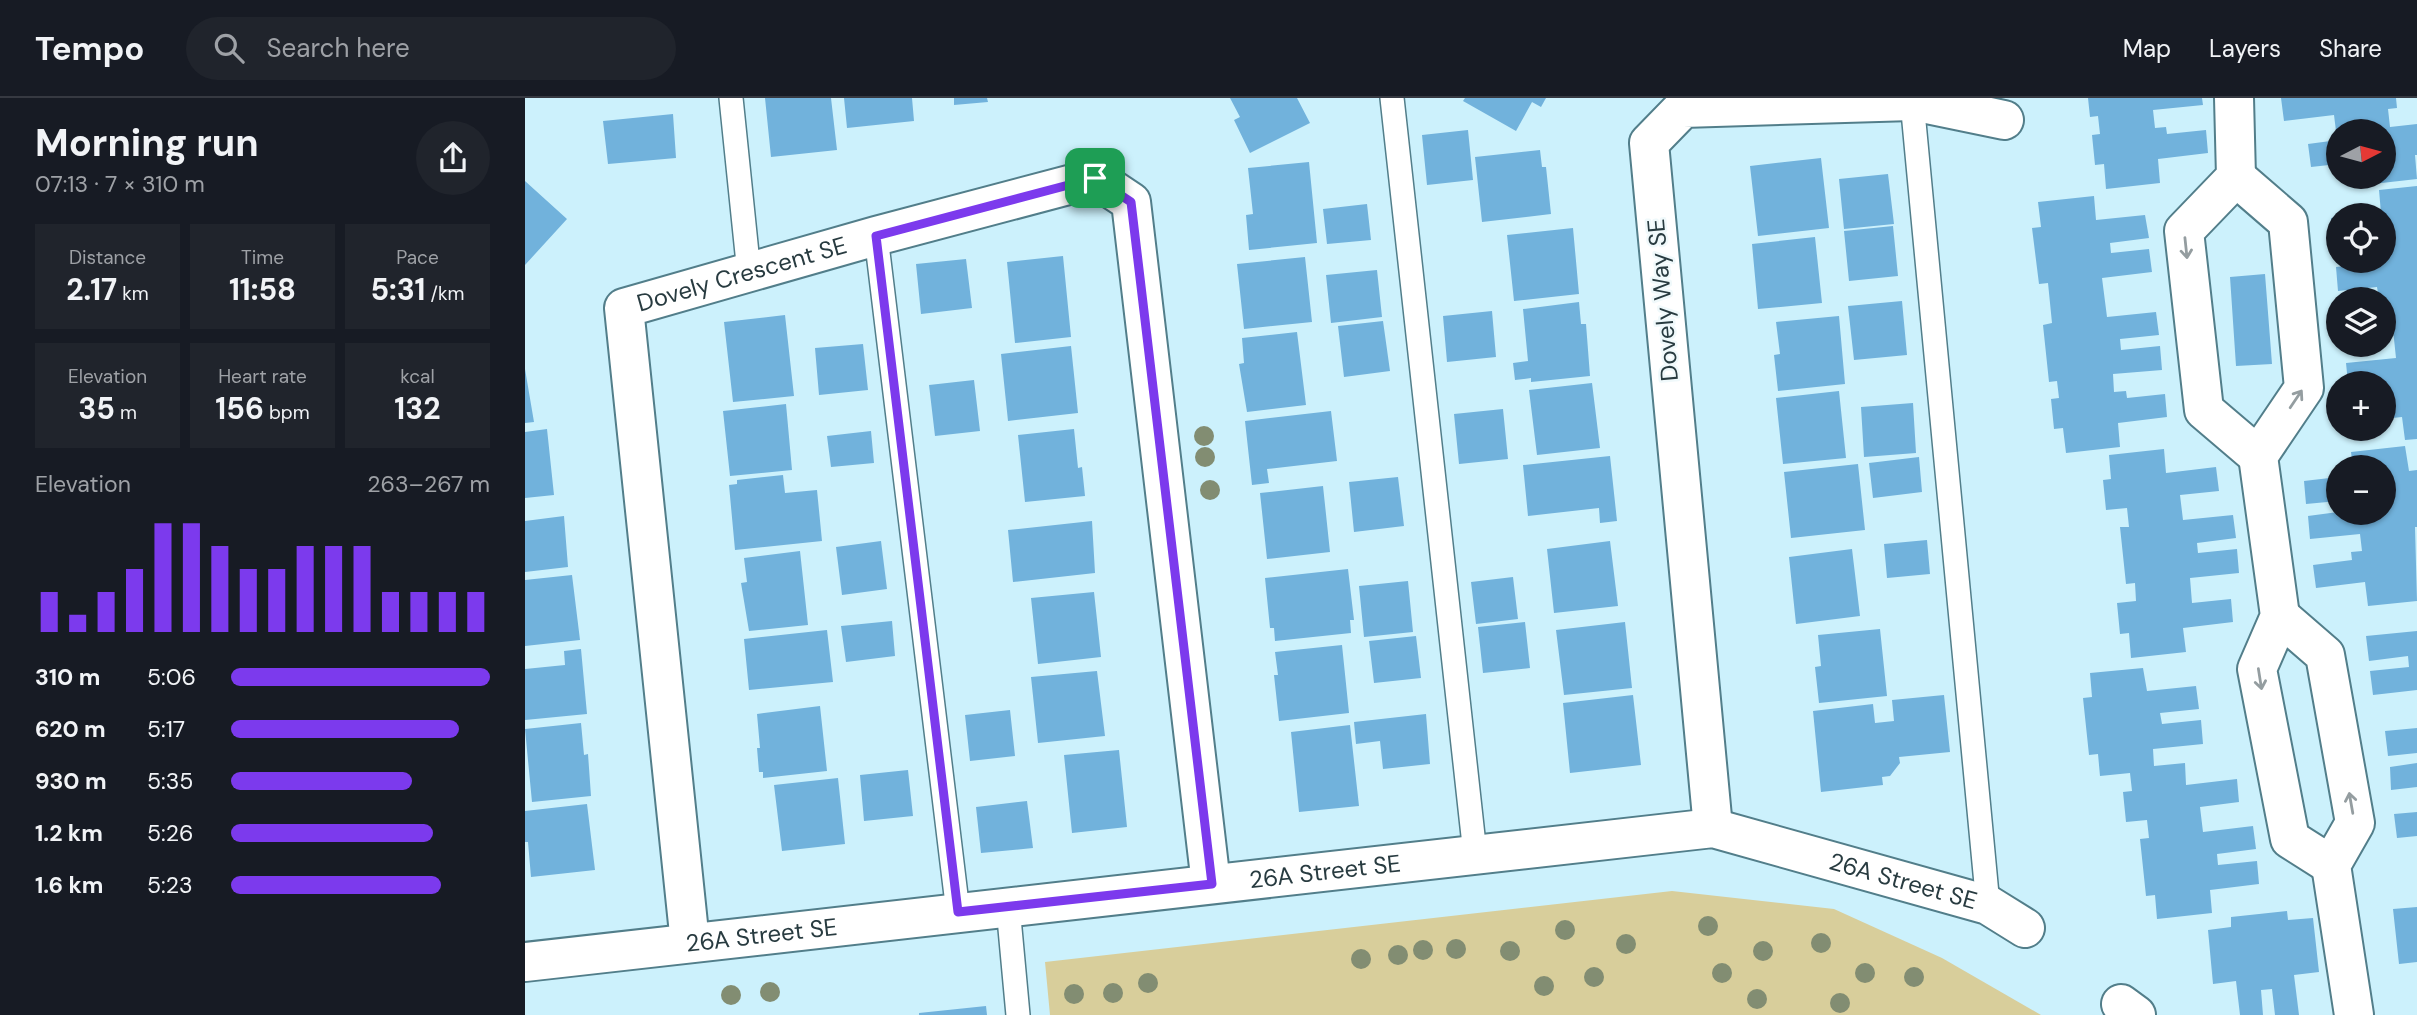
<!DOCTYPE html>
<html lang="en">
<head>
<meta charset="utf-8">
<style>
	:root { --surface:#171b24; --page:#20242c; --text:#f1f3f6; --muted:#9ea1a6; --line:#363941; --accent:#7c3aed }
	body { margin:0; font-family:"DM Sans",sans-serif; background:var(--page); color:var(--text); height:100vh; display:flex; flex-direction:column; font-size:26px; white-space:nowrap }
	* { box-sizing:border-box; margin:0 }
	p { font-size:23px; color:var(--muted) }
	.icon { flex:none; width:38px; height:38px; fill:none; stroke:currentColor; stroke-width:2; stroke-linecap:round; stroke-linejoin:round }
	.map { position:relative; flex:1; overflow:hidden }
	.details { display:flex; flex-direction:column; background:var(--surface); width:525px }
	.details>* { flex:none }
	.needle { width:46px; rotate:84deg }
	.buttons { position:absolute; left:1801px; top:21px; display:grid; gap:14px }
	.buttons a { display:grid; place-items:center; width:70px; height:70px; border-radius:50%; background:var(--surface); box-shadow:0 2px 5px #0004; font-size:35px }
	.pin { position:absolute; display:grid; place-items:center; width:60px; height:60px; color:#fff; margin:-30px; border-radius:14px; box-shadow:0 4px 10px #0006 }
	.round { display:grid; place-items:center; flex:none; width:74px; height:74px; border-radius:37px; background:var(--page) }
	.headline { display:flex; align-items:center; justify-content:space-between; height:119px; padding:0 35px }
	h1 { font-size:38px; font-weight:700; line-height:52px }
	.metrics { display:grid; grid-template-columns:repeat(3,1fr); gap:10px; height:119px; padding:7px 35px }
	.metrics div { display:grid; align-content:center; border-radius:0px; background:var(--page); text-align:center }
	.metrics b { font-size:30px; font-weight:700 }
	.metrics small { font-size:19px; font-weight:400 }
	.metrics p { font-size:19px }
	.chart { height:196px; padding:14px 35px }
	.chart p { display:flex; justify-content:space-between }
	.chart svg { width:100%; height:126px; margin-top:7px; stroke:var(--accent); stroke-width:6 }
	ul { padding:0 35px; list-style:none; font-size:23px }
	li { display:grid; grid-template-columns:112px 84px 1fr; align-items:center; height:52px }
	li i { height:18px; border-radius:9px; background:var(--accent) }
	header { display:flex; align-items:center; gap:42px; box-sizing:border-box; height:98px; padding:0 35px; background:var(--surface); border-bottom:2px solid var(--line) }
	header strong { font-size:33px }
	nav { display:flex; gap:38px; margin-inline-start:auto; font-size:24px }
	.search { width:490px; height:63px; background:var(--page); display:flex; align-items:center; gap:18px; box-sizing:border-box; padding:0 24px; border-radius:38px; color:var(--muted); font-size:26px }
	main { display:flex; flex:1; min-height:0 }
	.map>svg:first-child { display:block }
</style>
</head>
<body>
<header>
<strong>Tempo</strong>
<div class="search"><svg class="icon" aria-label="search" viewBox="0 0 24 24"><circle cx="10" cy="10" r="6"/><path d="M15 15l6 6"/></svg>Search here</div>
<nav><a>Map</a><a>Layers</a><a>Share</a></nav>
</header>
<main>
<section class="details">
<div class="headline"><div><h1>Morning run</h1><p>07:13 · 7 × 310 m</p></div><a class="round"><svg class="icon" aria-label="share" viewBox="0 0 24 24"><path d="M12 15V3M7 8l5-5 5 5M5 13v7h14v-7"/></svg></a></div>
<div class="metrics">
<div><p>Distance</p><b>2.17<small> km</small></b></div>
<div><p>Time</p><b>11:58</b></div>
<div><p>Pace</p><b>5:31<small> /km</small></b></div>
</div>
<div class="metrics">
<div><p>Elevation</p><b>35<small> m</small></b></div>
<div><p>Heart rate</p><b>156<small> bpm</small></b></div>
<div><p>kcal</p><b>132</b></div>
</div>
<div class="chart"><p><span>Elevation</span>263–267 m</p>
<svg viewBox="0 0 160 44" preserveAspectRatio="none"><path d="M5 44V30M15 44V38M25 44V30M35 44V22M45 44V6M55 44V6M65 44V14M75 44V22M85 44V22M95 44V14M105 44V14M115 44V14M125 44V30M135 44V30M145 44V30M155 44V30"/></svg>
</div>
<ul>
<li><b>310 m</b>5:06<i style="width:100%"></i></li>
<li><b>620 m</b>5:17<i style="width:88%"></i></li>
<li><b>930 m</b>5:35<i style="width:70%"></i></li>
<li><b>1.2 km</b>5:26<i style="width:78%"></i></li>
<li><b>1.6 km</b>5:23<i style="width:81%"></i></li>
</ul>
</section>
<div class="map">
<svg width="1892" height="917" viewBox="0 0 1892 917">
	<rect width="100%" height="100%" fill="#ccf1fc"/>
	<!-- green -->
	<path fill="#d8ce9b" d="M 1147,793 L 1309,811 L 1417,860 L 1516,917 L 525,917 L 520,864 Z"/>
	<!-- building -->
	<path fill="#71b2dc" d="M 240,0 L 306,0 L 312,52 L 246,59 Z
		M 319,0 L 387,0 L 389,23 L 322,30 Z
		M 429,0 L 462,0 L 463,4 L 429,7 Z
		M 705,0 L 772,0 L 785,25 L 725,55 L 709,22 L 715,19 Z
		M 940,0 L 1021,0 L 1016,9 L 1007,4 L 991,33 L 938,3 Z
		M 1563,0 L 1677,0 L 1678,7 L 1628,12 L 1630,30 L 1641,29 L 1642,36 L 1681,32 L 1683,55 L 1633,61 L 1635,85 L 1581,91 L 1579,66 L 1570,67 L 1567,37 L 1575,36 L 1573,18 L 1565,19 Z
		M 1756,0 L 1871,0 L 1872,10 L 1863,11 L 1865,29 L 1892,26 L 1892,57 L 1890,57 L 1892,81 L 1839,87 L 1838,79 L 1858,79 L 1858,33 L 1811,33 L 1809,17 L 1759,23 Z
		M 148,16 L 151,60 L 83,66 L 78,23 Z
		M 943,32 L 948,82 L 902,87 L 897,37 Z
		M 1813,42 L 1813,66 L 1786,69 L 1783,46 Z
		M 1015,52 L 1017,69 L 1021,69 L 1026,116 L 957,124 L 950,59 Z
		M 1296,60 L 1304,130 L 1233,138 L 1225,68 Z
		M 784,64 L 792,145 L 724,152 L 721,117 L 728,116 L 723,70 Z
		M 1363,76 L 1369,126 L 1319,131 L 1314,81 Z
		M 0,83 L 42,121 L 0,167 Z
		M 1892,88 L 1892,341 L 1880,342 L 1877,319 L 1858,321 L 1858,296 L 1863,296 L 1862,285 L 1823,285 L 1821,265 L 1871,260 L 1867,222 L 1858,223 L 1858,201 L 1854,201 L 1852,189 L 1813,193 L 1811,169 L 1861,164 L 1858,117 L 1851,117 L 1856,115 L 1854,92 Z
		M 1569,98 L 1571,122 L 1620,117 L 1624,140 L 1585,145 L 1586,155 L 1624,151 L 1627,174 L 1577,180 L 1582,219 L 1631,214 L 1634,237 L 1595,241 L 1596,252 L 1635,248 L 1637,272 L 1588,276 L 1589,294 L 1601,293 L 1602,300 L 1640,296 L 1642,319 L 1593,325 L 1595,349 L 1541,355 L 1538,330 L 1529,331 L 1526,301 L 1534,300 L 1532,283 L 1524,284 L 1518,227 L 1527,225 L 1523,185 L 1514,186 L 1507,130 L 1516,129 L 1513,104 Z
		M 842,106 L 846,142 L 802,146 L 798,111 Z
		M 1813,119 L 1813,143 L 1808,143 L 1806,120 Z
		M 1368,128 L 1373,178 L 1324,183 L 1319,133 Z
		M 1048,130 L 1054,196 L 989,203 L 982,137 Z
		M 1290,139 L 1297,205 L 1233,211 L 1227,146 Z
		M 538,158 L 546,239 L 490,245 L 482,164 Z
		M 780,159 L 787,224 L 719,231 L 712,166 Z
		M 441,161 L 447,210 L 396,216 L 391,166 Z
		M 852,172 L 857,219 L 806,225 L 801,177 Z
		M 1740,176 L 1747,266 L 1711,268 L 1705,179 Z
		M 1377,203 L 1382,257 L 1329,262 L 1323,208 Z
		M 1054,204 L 1056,226 L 1061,226 L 1065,278 L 1006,284 L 1006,280 L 990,282 L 988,265 L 1003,263 L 998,211 Z
		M 967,213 L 971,259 L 922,264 L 918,218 Z
		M 260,217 L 269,298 L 208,304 L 199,224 Z
		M 1314,218 L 1320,286 L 1253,293 L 1249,257 L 1255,256 L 1251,224 Z
		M 858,223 L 865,273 L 819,279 L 813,228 Z
		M 772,234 L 781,307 L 722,314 L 714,266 L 719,265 L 717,240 Z
		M 338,246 L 343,292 L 294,297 L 290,250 Z
		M 546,248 L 553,315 L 483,323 L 476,256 Z
		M 0,271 L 9,324 L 0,325 Z
		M 449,282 L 455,333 L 410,338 L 404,287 Z
		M 1067,285 L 1075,350 L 1012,357 L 1004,292 Z
		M 1314,293 L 1321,360 L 1258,366 L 1251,300 Z
		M 1388,305 L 1391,355 L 1339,359 L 1336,309 Z
		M 261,306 L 267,372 L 205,378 L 198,313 Z
		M 978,311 L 983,361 L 934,366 L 929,316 Z
		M 806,313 L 812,363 L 742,371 L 744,385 L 727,387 L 720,323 Z
		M 22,331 L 29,397 L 0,400 L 0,334 Z
		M 549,331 L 553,370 L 557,369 L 560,398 L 500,404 L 493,337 Z
		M 346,333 L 349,365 L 306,369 L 302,338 Z
		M 1880,348 L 1884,373 L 1892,372 L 1892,429 L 1890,429 L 1892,503 L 1843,508 L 1840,484 L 1791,490 L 1788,467 L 1827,462 L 1826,454 L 1837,453 L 1835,436 L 1785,441 L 1783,418 L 1813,414 L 1858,415 L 1858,369 L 1828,369 L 1826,354 Z
		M 1639,351 L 1641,375 L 1691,369 L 1694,393 L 1655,397 L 1658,422 L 1708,417 L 1711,440 L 1672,445 L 1673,455 L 1712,451 L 1714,475 L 1665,480 L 1667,505 L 1706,501 L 1708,524 L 1658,530 L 1661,554 L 1606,560 L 1604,535 L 1595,536 L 1592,505 L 1611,503 L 1610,485 L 1601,486 L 1595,429 L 1604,429 L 1602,410 L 1581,412 L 1578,382 L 1586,381 L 1584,357 Z
		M 1085,358 L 1092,423 L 1075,425 L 1074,410 L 1003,418 L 998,367 Z
		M 1394,359 L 1397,394 L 1348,400 L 1344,365 Z
		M 1333,366 L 1340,432 L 1266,440 L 1259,374 Z
		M 258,377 L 260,395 L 292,392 L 297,443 L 210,452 L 204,387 L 212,386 L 212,382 Z
		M 873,379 L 879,428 L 829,434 L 824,384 Z
		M 1813,379 L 1813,403 L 1781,406 L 1779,383 Z
		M 798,388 L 805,454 L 742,461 L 735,395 Z
		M 39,418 L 43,469 L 0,474 L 0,423 Z
		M 567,423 L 570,475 L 488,484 L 483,432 Z
		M 1402,442 L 1405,476 L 1362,480 L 1359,446 Z
		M 356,443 L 362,491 L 317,497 L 311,449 Z
		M 1085,443 L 1093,508 L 1029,515 L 1022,451 Z
		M 1327,451 L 1335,518 L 1271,526 L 1264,459 Z
		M 275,453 L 283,527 L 224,533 L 216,485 L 222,484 L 219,460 Z
		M 823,471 L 829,522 L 825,522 L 826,535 L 750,543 L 749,530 L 745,530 L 740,480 Z
		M 47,477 L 55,542 L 0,548 L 0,482 Z
		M 988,479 L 993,521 L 951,526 L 946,484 Z
		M 883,483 L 888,534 L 839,539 L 834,488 Z
		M 569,494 L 576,559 L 513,566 L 506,500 Z
		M 367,523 L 370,558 L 321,564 L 316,528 Z
		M 1000,524 L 1005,570 L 958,575 L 953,529 Z
		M 1100,524 L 1107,590 L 1039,597 L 1031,532 Z
		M 1355,531 L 1362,598 L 1294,605 L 1290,569 L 1296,568 L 1293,537 Z
		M 302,532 L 308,584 L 224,592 L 219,541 Z
		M 1892,533 L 1892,592 L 1848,597 L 1845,573 L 1884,569 L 1883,558 L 1844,563 L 1841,538 Z
		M 891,538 L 896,580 L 849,585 L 844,543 Z
		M 817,547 L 824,615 L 754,623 L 749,577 L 753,577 L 750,554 Z
		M 56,551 L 62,616 L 0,622 L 0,571 L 40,567 L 39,553 Z
		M 1618,570 L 1622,593 L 1671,588 L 1674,611 L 1635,615 L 1637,626 L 1676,622 L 1678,646 L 1628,651 L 1629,668 L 1660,665 L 1661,687 L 1712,681 L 1714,704 L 1675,709 L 1678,734 L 1728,728 L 1731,751 L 1692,756 L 1693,767 L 1732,763 L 1734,786 L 1685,792 L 1687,815 L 1632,821 L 1630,797 L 1621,798 L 1615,741 L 1624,740 L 1622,722 L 1601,724 L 1598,694 L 1607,693 L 1605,675 L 1575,678 L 1573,656 L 1564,657 L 1558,600 L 1567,599 L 1565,575 Z
		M 572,573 L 580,638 L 513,645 L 506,579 Z
		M 1108,597 L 1116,667 L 1045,675 L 1038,605 Z
		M 1419,597 L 1425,654 L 1374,659 L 1375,665 L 1365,678 L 1357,679 L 1358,687 L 1296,694 L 1288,613 L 1348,606 L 1350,625 L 1369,623 L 1367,602 Z
		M 295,608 L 302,673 L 238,680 L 238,674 L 234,674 L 232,650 L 235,650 L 232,616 Z
		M 485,612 L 490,658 L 445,663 L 440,617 Z
		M 901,616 L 905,666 L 858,671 L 855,643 L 831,646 L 829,624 Z
		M 56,625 L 59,657 L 63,656 L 66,698 L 7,704 L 0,631 Z
		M 825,627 L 834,708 L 774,714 L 766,634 Z
		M 1892,630 L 1892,655 L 1863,658 L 1860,633 Z
		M 594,652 L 602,729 L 547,735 L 539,657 Z
		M 1892,665 L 1892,689 L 1866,692 L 1865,669 Z
		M 383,672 L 388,718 L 339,723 L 335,677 Z
		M 313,680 L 320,746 L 257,753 L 249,687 Z
		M 502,703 L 508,750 L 456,755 L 451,709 Z
		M 62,706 L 70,772 L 6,779 L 3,744 L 0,744 L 0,713 Z
		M 1892,714 L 1892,738 L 1872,740 L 1869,716 Z
		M 1892,809 L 1892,864 L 1874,866 L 1868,811 Z
		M 1762,813 L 1763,822 L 1788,820 L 1794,874 L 1769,877 L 1774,917 L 1750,917 L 1747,891 L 1736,892 L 1738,917 L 1715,917 L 1711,883 L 1688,886 L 1683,832 L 1706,829 L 1706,819 Z
		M 461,908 L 462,917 L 394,917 L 394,915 Z"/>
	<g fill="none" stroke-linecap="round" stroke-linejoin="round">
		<defs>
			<path id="service" d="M 206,0 L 224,175
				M 867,0 L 950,756
				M 1387,3 L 1463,807
				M 351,138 L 433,814
				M 483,809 L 493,917"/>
			<g id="minor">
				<path d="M 1709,0 L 1711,79 L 1659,133 L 1679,312 L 1733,358"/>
				<path d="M 1711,79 L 1763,124 L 1779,290 L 1733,358 L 1755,518 L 1732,571 L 1765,741 L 1806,767"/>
				<path d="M 1755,518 L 1800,557 L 1830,725 L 1806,767 L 1829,917"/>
				<path d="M 1188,730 L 1124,45 L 1158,10 L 1387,3 L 1479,22"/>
				<path id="s1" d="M 165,845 L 99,210 L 351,138 L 570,80 L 606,104 L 686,786"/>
				<path id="s2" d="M 0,864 L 1188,730 L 1463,807 L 1500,830"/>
				<path d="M 1596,906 L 1611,917"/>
			</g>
		</defs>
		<!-- service casing -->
		<use href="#service" stroke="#527e8a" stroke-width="26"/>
		<!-- minor casing -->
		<use href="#minor" stroke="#527e8a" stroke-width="42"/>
		<!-- service -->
		<use href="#service" stroke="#fff" stroke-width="23"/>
		<!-- minor -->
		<use href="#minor" stroke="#fff" stroke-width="38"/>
	</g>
	<!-- trees -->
	<g fill="#828d72">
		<circle cx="679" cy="338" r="10"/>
		<circle cx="680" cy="359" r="10"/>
		<circle cx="685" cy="392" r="10"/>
		<circle cx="1183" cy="828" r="10"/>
		<circle cx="1040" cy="832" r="10"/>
		<circle cx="1296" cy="845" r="10"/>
		<circle cx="1101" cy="846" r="10"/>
		<circle cx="931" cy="851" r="10"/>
		<circle cx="898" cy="852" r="10"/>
		<circle cx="985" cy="853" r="10"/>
		<circle cx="1238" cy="853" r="10"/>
		<circle cx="873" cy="857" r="10"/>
		<circle cx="836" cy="861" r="10"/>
		<circle cx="1197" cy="875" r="10"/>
		<circle cx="1340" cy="875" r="10"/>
		<circle cx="1069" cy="879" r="10"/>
		<circle cx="1389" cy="879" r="10"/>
		<circle cx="623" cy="885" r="10"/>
		<circle cx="1019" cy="888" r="10"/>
		<circle cx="245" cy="894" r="10"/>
		<circle cx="588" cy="895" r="10"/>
		<circle cx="549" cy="896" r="10"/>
		<circle cx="206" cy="897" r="10"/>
		<circle cx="1232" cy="901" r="10"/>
		<circle cx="1315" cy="905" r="10"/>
	</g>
	<!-- one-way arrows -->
	<defs><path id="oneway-shaft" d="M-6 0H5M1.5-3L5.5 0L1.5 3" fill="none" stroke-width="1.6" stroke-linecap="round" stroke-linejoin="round" transform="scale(1.75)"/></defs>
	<g stroke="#949da0">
		<use href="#oneway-shaft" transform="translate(1661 150) rotate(84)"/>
		<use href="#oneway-shaft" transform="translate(1771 301) rotate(-56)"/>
		<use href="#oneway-shaft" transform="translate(1735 581) rotate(81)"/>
		<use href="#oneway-shaft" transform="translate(1826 705) rotate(-100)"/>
	</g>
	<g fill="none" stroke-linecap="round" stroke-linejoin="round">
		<defs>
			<path id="route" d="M 570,80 L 606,104 L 687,786 L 433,814 L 351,138 Z"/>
		</defs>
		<!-- route casing -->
		<use href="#route" stroke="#fff" stroke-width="14"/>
		<!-- route -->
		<use href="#route" stroke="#7c3aed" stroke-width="9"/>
	</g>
	<g text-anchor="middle" stroke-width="5" stroke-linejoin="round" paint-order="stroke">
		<!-- street labels -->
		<g font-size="24" fill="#283b40" stroke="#f0f9fb">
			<text dy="8" stroke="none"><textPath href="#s1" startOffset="761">Dovely Crescent SE</textPath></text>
			<text transform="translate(1138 202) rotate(-95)" y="8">Dovely Way SE</text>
			<text dy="8" stroke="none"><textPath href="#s2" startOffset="805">26A Street SE</textPath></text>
			<text dy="8" stroke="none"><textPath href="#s2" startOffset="1393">26A Street SE</textPath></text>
			<text dy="8" stroke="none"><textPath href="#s2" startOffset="238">26A Street SE</textPath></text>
		</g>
	</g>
</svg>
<div class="buttons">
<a><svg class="needle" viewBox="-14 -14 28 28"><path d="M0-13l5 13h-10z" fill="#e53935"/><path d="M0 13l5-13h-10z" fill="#9ea1a6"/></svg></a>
<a><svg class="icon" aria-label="locate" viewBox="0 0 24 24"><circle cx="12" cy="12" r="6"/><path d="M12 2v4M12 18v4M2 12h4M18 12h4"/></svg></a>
<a><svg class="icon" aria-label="layers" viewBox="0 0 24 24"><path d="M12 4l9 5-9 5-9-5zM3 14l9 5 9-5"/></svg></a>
<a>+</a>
<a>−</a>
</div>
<div class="pin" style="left:570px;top:80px;background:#1e9e55"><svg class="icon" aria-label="arrive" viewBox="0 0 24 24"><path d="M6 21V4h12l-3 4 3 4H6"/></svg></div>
</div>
</main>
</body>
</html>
